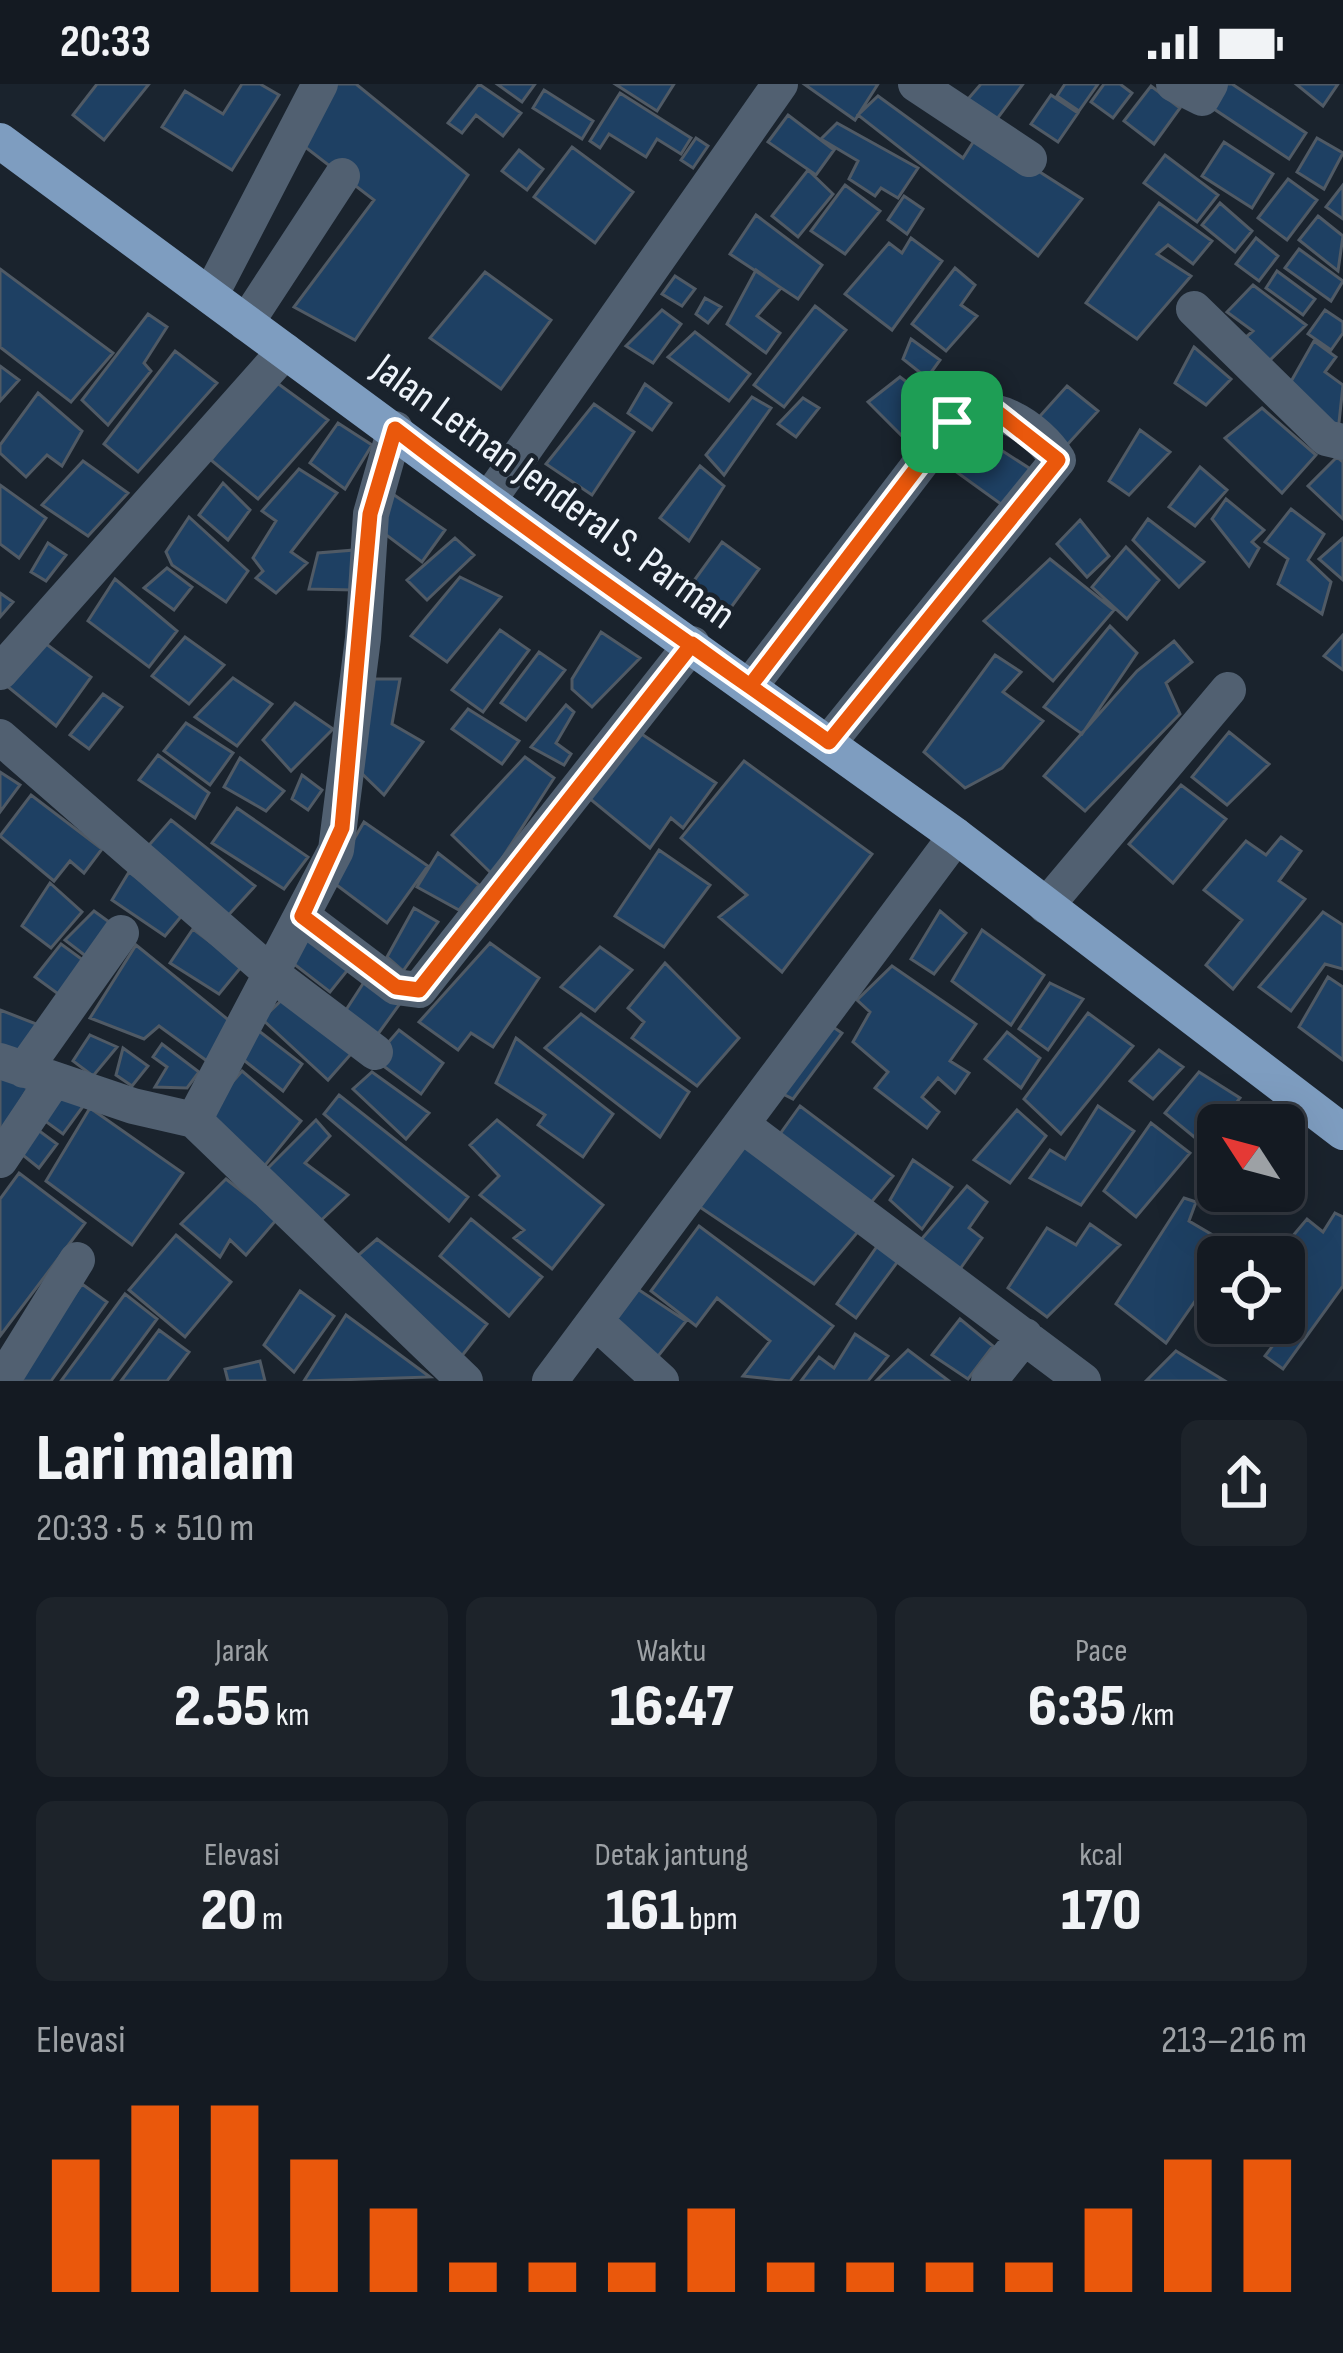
<!DOCTYPE html>
<html lang="id">
<head>
<meta charset="utf-8">
<style>
	:root { --surface:#141a22; --page:#1d232a; --text:#f1f3f6; --muted:#9da1a5; --line:#333840; --accent:#ea580c }
	body { margin:0; font-family:"Sofia Sans Condensed",sans-serif; background:var(--page); color:var(--text); height:100vh; display:flex; flex-direction:column; font-size:45px; white-space:nowrap }
	* { box-sizing:border-box; margin:0 }
	p { font-size:39px; color:var(--muted) }
	.icon { flex:none; width:66px; height:66px; fill:none; stroke:currentColor; stroke-width:2; stroke-linecap:round; stroke-linejoin:round }
	.map { position:relative; height:1297px; overflow:hidden }
	.details { display:flex; flex-direction:column; background:var(--surface); flex:1 }
	.details>* { flex:none }
	.needle { width:78px; rotate:306deg }
	.buttons { position:absolute; left:1197px; top:1020px; display:grid; gap:24px }
	.buttons a { display:grid; place-items:center; width:108px; height:108px; border-radius:18px; background:var(--surface); box-shadow:0 12px 48px #0002,0 0 0 3px var(--line); font-size:60px }
	.pin { position:absolute; display:grid; place-items:center; width:102px; height:102px; color:#fff; margin:-51px; border-radius:24px; box-shadow:0 6px 18px #0006 }
	.round { display:grid; place-items:center; flex:none; width:126px; height:126px; border-radius:18px; background:var(--page) }
	.headline { display:flex; align-items:center; justify-content:space-between; height:204px; padding:0 36px }
	h1 { font-size:66px; font-weight:800; line-height:90px }
	.stats { display:grid; grid-template-columns:repeat(3,1fr); gap:18px; height:204px; padding:12px 36px }
	.stats div { display:grid; align-content:center; border-radius:18px; background:var(--page); text-align:center }
	.stats b { font-size:60px; font-weight:800 }
	.stats small { font-size:33px; font-weight:400 }
	.stats p { font-size:33px }
	.chart { height:336px; padding:24px 36px }
	.chart p { display:flex; justify-content:space-between }
	.chart svg { width:100%; height:216px; margin-top:12px; stroke:var(--accent); stroke-width:6 }
	.status { display:flex; justify-content:space-between; align-items:center; height:84px; padding:0 60px; background:var(--surface); direction:ltr }
	.status svg { height:33px; fill:currentColor }
	.map>svg:first-child { display:block }
</style>
</head>
<body>
<div class="status"><b>20:33</b><svg viewBox="0 0 49 12"><path d="M0 12V9h3v3zM5 12V6h3v6zM10 12V3h3v9zM15 12V0h3v12zM26 1h20v11H26zM47 4h2v5h-2z"/></svg></div>
<div class="map">
<svg width="1343" height="1297" viewBox="0 0 1343 1297">
	<rect width="100%" height="100%" fill="#1a232d"/>
	<!-- building -->
	<path fill="#1e4063" stroke="#505a65" stroke-width="3" d="M 97,0 L 149,0 L 104,56 L 73,31 Z
		M 242,0 L 260,0 L 279,11 L 232,86 L 162,43 L 185,7 L 223,30 Z
		M 333,0 L 356,0 L 468,91 L 355,256 L 294,223 L 374,116 L 296,56 Z
		M 479,0 L 521,29 L 503,52 L 476,31 L 462,49 L 448,39 Z
		M 497,0 L 535,0 L 522,18 Z
		M 615,0 L 674,0 L 657,27 Z
		M 804,0 L 878,0 L 855,36 Z
		M 981,0 L 1023,0 L 991,43 L 962,22 Z
		M 1065,0 L 1098,0 L 1079,27 L 1057,12 Z
		M 1104,0 L 1120,0 L 1132,9 L 1113,34 L 1091,18 Z
		M 1218,0 L 1232,0 L 1306,49 L 1289,75 L 1205,19 Z
		M 1296,0 L 1338,0 L 1323,22 Z
		M 1151,2 L 1180,24 L 1154,60 L 1124,37 Z
		M 544,6 L 593,37 L 582,55 L 533,24 Z
		M 620,9 L 691,54 L 681,70 L 657,55 L 646,73 L 609,50 L 600,64 L 590,57 Z
		M 1051,11 L 1078,29 L 1058,58 L 1031,40 Z
		M 878,12 L 963,74 L 979,49 L 1082,115 L 1038,172 L 858,31 Z
		M 788,31 L 834,66 L 816,91 L 768,58 Z
		M 837,39 L 918,84 L 898,114 L 881,104 L 875,112 L 849,95 L 858,77 L 821,55 Z
		M 696,54 L 708,62 L 693,84 L 681,76 Z
		M 1317,54 L 1343,69 L 1324,105 L 1297,88 Z
		M 1224,58 L 1273,90 L 1252,124 L 1202,92 Z
		M 572,63 L 633,108 L 595,159 L 534,113 Z
		M 519,66 L 543,85 L 527,106 L 502,87 Z
		M 1165,71 L 1218,111 L 1197,138 L 1144,99 Z
		M 808,86 L 833,110 L 798,153 L 772,132 Z
		M 1288,95 L 1317,116 L 1287,156 L 1258,134 Z
		M 845,101 L 880,127 L 845,170 L 811,147 Z
		M 1343,101 L 1343,135 L 1326,123 Z
		M 904,112 L 923,125 L 907,150 L 888,136 Z
		M 1159,119 L 1212,157 L 1193,180 L 1168,161 L 1157,170 L 1191,192 L 1137,255 L 1086,219 Z
		M 1220,119 L 1252,147 L 1235,168 L 1202,141 Z
		M 756,131 L 822,181 L 798,215 L 730,170 Z
		M 1318,132 L 1343,152 L 1338,187 L 1299,156 Z
		M 911,154 L 942,177 L 892,246 L 845,210 L 889,159 L 902,169 Z
		M 1256,154 L 1278,172 L 1259,197 L 1236,180 Z
		M 1299,165 L 1343,197 L 1331,217 L 1285,184 Z
		M 955,184 L 975,201 L 961,221 L 977,232 L 946,267 L 912,240 Z
		M 0,185 L 113,269 L 71,318 L 0,263 Z
		M 756,186 L 781,204 L 757,232 L 780,249 L 766,269 L 727,240 Z
		M 1277,187 L 1315,215 L 1303,231 L 1266,204 Z
		M 485,188 L 551,236 L 501,305 L 430,254 Z
		M 675,192 L 695,205 L 682,222 L 662,210 Z
		M 1253,201 L 1306,241 L 1266,280 L 1238,260 L 1253,247 L 1227,228 Z
		M 705,214 L 721,223 L 708,239 L 696,230 Z
		M 815,222 L 846,246 L 784,323 L 754,301 Z
		M 662,226 L 681,240 L 653,279 L 626,262 Z
		M 1325,226 L 1343,238 L 1343,249 L 1331,266 L 1308,250 Z
		M 148,230 L 167,243 L 144,279 L 151,287 L 108,341 L 82,316 Z
		M 695,248 L 750,290 L 729,317 L 668,273 Z
		M 911,255 L 940,276 L 927,294 L 903,275 Z
		M 1314,257 L 1336,273 L 1325,288 L 1343,301 L 1338,348 L 1289,301 Z
		M 1194,263 L 1231,295 L 1206,321 L 1175,299 Z
		M 175,267 L 217,299 L 138,388 L 104,360 Z
		M 0,282 L 19,296 L 0,317 Z
		M 900,293 L 935,319 L 904,354 L 868,318 Z
		M 273,296 L 328,336 L 258,415 L 211,376 Z
		M 645,300 L 671,319 L 652,346 L 628,329 Z
		M 1067,302 L 1098,327 L 1067,361 L 1031,342 Z
		M 38,309 L 82,347 L 62,382 L 47,371 L 26,393 L 0,369 L 0,361 Z
		M 752,313 L 771,324 L 724,391 L 706,371 Z
		M 803,314 L 819,324 L 796,353 L 778,340 Z
		M 594,320 L 634,348 L 592,411 L 546,380 Z
		M 1262,324 L 1316,371 L 1282,409 L 1225,354 Z
		M 338,339 L 372,361 L 345,405 L 310,379 Z
		M 1140,346 L 1170,368 L 1129,411 L 1109,397 Z
		M 981,353 L 1032,386 L 1005,423 L 951,384 Z
		M 1337,373 L 1343,378 L 1343,435 L 1308,402 Z
		M 83,377 L 128,409 L 88,452 L 42,421 Z
		M 700,382 L 724,402 L 689,457 L 660,434 Z
		M 1200,383 L 1227,406 L 1195,442 L 1169,423 Z
		M 299,385 L 337,409 L 291,468 L 307,479 L 276,509 L 256,494 L 263,487 L 253,474 L 276,437 L 262,427 Z
		M 223,399 L 250,426 L 228,456 L 199,431 Z
		M 0,401 L 46,434 L 19,474 L 0,460 Z
		M 387,406 L 445,446 L 422,478 L 377,444 Z
		M 1226,415 L 1264,446 L 1252,458 L 1259,464 L 1249,482 L 1212,435 Z
		M 1291,425 L 1324,450 L 1308,476 L 1331,498 L 1322,530 L 1278,500 L 1288,475 L 1265,458 Z
		M 189,433 L 248,487 L 226,518 L 172,481 L 166,468 Z
		M 1148,435 L 1204,478 L 1179,503 L 1133,456 Z
		M 1080,436 L 1109,472 L 1087,493 L 1057,460 Z
		M 455,454 L 474,471 L 427,516 L 407,496 Z
		M 1343,454 L 1343,496 L 1319,475 Z
		M 722,458 L 759,485 L 729,526 L 693,498 Z
		M 48,459 L 66,471 L 46,497 L 31,488 Z
		M 1126,463 L 1159,496 L 1127,535 L 1092,503 Z
		M 355,466 L 354,506 L 309,505 L 318,469 Z
		M 1050,475 L 1114,526 L 1053,597 L 984,537 Z
		M 167,484 L 192,503 L 174,526 L 144,504 Z
		M 460,493 L 501,513 L 447,578 L 411,552 Z
		M 115,495 L 177,547 L 149,583 L 88,537 Z
		M 0,509 L 13,518 L 0,533 Z
		M 1110,542 L 1137,569 L 1082,650 L 1044,623 Z
		M 500,546 L 529,566 L 483,628 L 452,606 Z
		M 601,548 L 640,574 L 592,623 L 572,605 L 572,595 Z
		M 1343,551 L 1343,586 L 1324,572 Z
		M 185,553 L 224,581 L 189,620 L 152,592 Z
		M 38,554 L 91,593 L 56,642 L 2,598 Z
		M 1174,557 L 1192,578 L 1166,599 L 1180,630 L 1085,727 L 1044,692 L 1137,587 Z
		M 539,568 L 565,586 L 526,636 L 501,619 Z
		M 995,571 L 1021,588 L 1003,608 L 1043,637 L 1002,684 L 965,704 L 924,668 Z
		M 233,594 L 272,620 L 237,662 L 195,633 Z
		M 366,595 L 400,595 L 392,640 L 423,658 L 384,711 L 351,679 Z
		M 103,610 L 122,623 L 89,665 L 70,651 Z
		M 295,619 L 333,645 L 291,687 L 263,656 Z
		M 566,621 L 574,628 L 556,659 L 571,670 L 564,681 L 531,663 Z
		M 468,625 L 519,657 L 502,680 L 452,645 Z
		M 186,639 L 233,669 L 210,701 L 164,667 Z
		M 637,647 L 716,699 L 683,744 L 671,734 L 650,764 L 589,714 Z
		M 1229,648 L 1269,680 L 1227,721 L 1192,693 Z
		M 158,671 L 209,709 L 195,734 L 139,696 Z
		M 525,673 L 554,694 L 492,790 L 452,751 Z
		M 240,674 L 284,707 L 266,727 L 224,703 Z
		M 744,677 L 872,770 L 782,888 L 719,833 L 747,811 L 681,754 Z
		M 0,688 L 20,701 L 0,728 Z
		M 302,691 L 322,706 L 308,726 L 292,715 Z
		M 1181,701 L 1226,735 L 1173,799 L 1129,760 Z
		M 31,711 L 102,765 L 84,789 L 70,777 L 54,797 L 0,752 Z
		M 237,724 L 308,773 L 284,805 L 212,759 Z
		M 171,736 L 255,802 L 224,836 L 143,768 Z
		M 364,738 L 428,782 L 387,839 L 330,796 Z
		M 1281,753 L 1301,767 L 1279,797 L 1305,815 L 1233,905 L 1206,881 L 1242,836 L 1204,806 L 1246,757 L 1266,771 Z
		M 659,766 L 710,801 L 664,863 L 615,832 Z
		M 438,769 L 479,801 L 459,826 L 417,803 Z
		M 129,788 L 184,829 L 165,852 L 112,816 Z
		M 50,799 L 82,828 L 51,864 L 22,842 Z
		M 414,824 L 438,838 L 403,887 L 387,873 Z
		M 94,827 L 116,843 L 96,880 L 65,856 Z
		M 940,827 L 966,849 L 934,890 L 911,875 Z
		M 1323,828 L 1343,841 L 1343,885 L 1325,880 L 1291,927 L 1259,903 Z
		M 193,845 L 242,882 L 219,910 L 170,879 Z
		M 308,845 L 354,878 L 330,908 L 285,873 Z
		M 982,846 L 1044,891 L 1011,941 L 952,897 Z
		M 490,859 L 539,894 L 493,963 L 471,949 L 458,966 L 419,938 Z
		M 61,860 L 87,879 L 61,912 L 35,893 Z
		M 136,861 L 231,938 L 207,977 L 159,942 L 144,955 L 90,934 Z
		M 600,863 L 632,886 L 595,927 L 561,903 Z
		M 665,879 L 739,954 L 697,1002 L 632,954 L 644,938 L 628,924 Z
		M 892,882 L 976,940 L 950,977 L 969,989 L 955,1009 L 938,994 L 922,1013 L 939,1028 L 927,1044 L 875,1004 L 888,988 L 853,958 L 870,928 L 857,916 Z
		M 368,892 L 404,914 L 378,950 L 344,929 Z
		M 1328,893 L 1343,903 L 1343,976 L 1299,943 Z
		M 1050,899 L 1083,915 L 1048,966 L 1019,945 Z
		M 288,910 L 358,962 L 328,996 L 262,935 Z
		M 0,926 L 39,941 L 20,976 L 0,969 Z
		M 1088,929 L 1133,962 L 1061,1050 L 1024,1015 Z
		M 581,930 L 689,1008 L 660,1053 L 545,964 Z
		M 821,935 L 842,949 L 793,1015 L 773,1005 Z
		M 255,944 L 302,980 L 283,1007 L 236,970 Z
		M 399,946 L 443,979 L 421,1010 L 374,975 Z
		M 1007,948 L 1040,974 L 1021,1004 L 985,975 Z
		M 90,951 L 117,963 L 93,992 L 73,977 Z
		M 516,954 L 613,1030 L 583,1073 L 538,1041 L 545,1031 L 496,999 Z
		M 162,960 L 199,988 L 187,1004 L 155,1003 L 167,983 L 153,973 Z
		M 123,964 L 148,982 L 132,1002 L 116,991 Z
		M 1159,966 L 1183,983 L 1153,1015 L 1130,997 Z
		M 242,987 L 301,1037 L 258,1090 L 203,1032 Z
		M 0,988 L 28,1004 L 0,1051 Z
		M 372,988 L 429,1029 L 406,1055 L 353,1005 Z
		M 1199,988 L 1240,1014 L 1204,1061 L 1165,1029 Z
		M 62,1005 L 84,1021 L 63,1050 L 41,1034 Z
		M 339,1011 L 468,1113 L 449,1137 L 324,1030 Z
		M 800,1022 L 893,1092 L 864,1127 L 775,1057 Z
		M 1098,1022 L 1134,1047 L 1081,1121 L 1030,1094 L 1050,1066 L 1065,1075 Z
		M 90,1024 L 183,1089 L 132,1161 L 46,1097 Z
		M 1017,1026 L 1046,1052 L 1010,1099 L 974,1076 Z
		M 316,1036 L 330,1052 L 305,1079 L 348,1111 L 316,1141 L 264,1088 Z
		M 497,1036 L 603,1121 L 552,1185 L 514,1154 L 524,1146 L 480,1111 L 499,1092 L 470,1061 Z
		M 1151,1039 L 1190,1069 L 1136,1133 L 1104,1107 Z
		M 34,1043 L 57,1060 L 39,1084 L 19,1068 Z
		M 735,1050 L 861,1144 L 814,1200 L 691,1117 Z
		M 913,1076 L 952,1103 L 922,1145 L 890,1116 Z
		M 19,1089 L 85,1139 L 0,1252 L 0,1115 Z
		M 226,1095 L 277,1135 L 246,1171 L 230,1156 L 220,1173 L 181,1140 Z
		M 967,1102 L 987,1118 L 969,1144 L 982,1154 L 960,1185 L 920,1157 Z
		M 1184,1114 L 1196,1118 L 1189,1137 L 1233,1163 L 1226,1173 L 1218,1173 L 1218,1184 L 1166,1259 L 1116,1220 Z
		M 1335,1129 L 1343,1133 L 1343,1202 L 1283,1285 L 1265,1272 L 1280,1252 L 1269,1240 L 1284,1239 L 1284,1221 L 1302,1199 L 1284,1188 L 1284,1173 L 1275,1173 L 1307,1135 L 1323,1148 Z
		M 471,1135 L 542,1193 L 509,1232 L 440,1172 Z
		M 1090,1140 L 1120,1161 L 1047,1233 L 1008,1204 L 1047,1144 L 1076,1161 Z
		M 699,1142 L 833,1242 L 790,1297 L 743,1292 L 770,1257 L 717,1214 L 696,1242 L 651,1207 Z
		M 176,1151 L 231,1198 L 185,1253 L 129,1206 Z
		M 377,1155 L 487,1240 L 457,1278 L 347,1181 Z
		M 880,1158 L 901,1173 L 856,1234 L 837,1220 Z
		M 82,1200 L 107,1218 L 51,1297 L 12,1297 Z
		M 633,1202 L 686,1237 L 655,1276 L 609,1243 Z
		M 300,1207 L 334,1232 L 294,1288 L 264,1261 Z
		M 125,1210 L 157,1235 L 111,1297 L 61,1297 Z
		M 346,1231 L 430,1293 L 304,1297 Z
		M 960,1235 L 993,1262 L 968,1295 L 932,1271 Z
		M 159,1246 L 189,1268 L 167,1297 L 121,1297 Z
		M 855,1250 L 888,1272 L 868,1297 L 801,1297 L 819,1273 L 834,1284 Z
		M 908,1266 L 949,1297 L 876,1297 Z
		M 1176,1267 L 1225,1297 L 1146,1297 Z
		M 260,1277 L 265,1297 L 228,1297 L 225,1285 Z"/>
	<g fill="none" stroke-linecap="round" stroke-linejoin="round">
		<!-- minor -->
		<path stroke="#516071" stroke-width="36" d="M 916,0 L 1029,75
			M 1174,0 L 1202,14 L 1210,0
			M 211,210 L 320,0
			M 1194,225 L 1326,354 L 1343,358
			M 246,239 L 342,92
			M 488,417 L 780,0
			M 0,588 L 285,267
			M 750,602 L 952,338 C 986,308 1038,344 1058,376 L 829,658
			M 0,653 L 272,890 L 375,968
			M 1046,822 L 1228,606
			M 302,832 L 396,903 L 419,906 L 692,560
			M 0,977 L 133,1022 L 194,1036 L 336,766 L 363,554 L 371,430 L 395,345
			M 24,986 L 121,849
			M 194,1036 L 465,1297
			M 742,1041 L 1083,1297
			M 0,1076 L 53,997
			M 595,1237 L 661,1297
			M 2,1297 L 77,1176
			M 550,1297 L 956,752
			M 989,1297 L 1025,1252"/>
		<!-- major -->
		<path stroke="#7e9dc0" stroke-width="36" d="M 0,57 L 488,417 L 956,752 L 1343,1048"/>
	</g>
	<g fill="none" stroke-linecap="round" stroke-linejoin="round">
		<defs>
			<path id="route" d="M 952,338 L 750,602 L 692,560 L 419,906 L 396,903 L 302,832 L 342,744 L 370,430 L 395,345 C 536,454 683,555 829,658 L 1058,376 L 993,325 L 965,326 L 952,338"/>
		</defs>
		<!-- route casing -->
		<use href="#route" stroke="#fff" stroke-width="24"/>
		<!-- route -->
		<use href="#route" stroke="#ea580c" stroke-width="15"/>
	</g>
	<g text-anchor="middle" stroke-width="9" stroke-linejoin="round" paint-order="stroke">
		<!-- street labels -->
		<g font-size="42" fill="#eef4fb" stroke="#1a232d">
			<text transform="translate(555 406) rotate(36)" y="15">Jalan Letnan Jenderal S. Parman</text>
		</g>
	</g>
</svg>
<div class="buttons">
<a><svg class="needle" viewBox="-14 -14 28 28"><path d="M0-13l5 13h-10z" fill="#e53935"/><path d="M0 13l5-13h-10z" fill="#9da1a5"/></svg></a>
<a><svg class="icon" aria-label="locate" viewBox="0 0 24 24"><circle cx="12" cy="12" r="6"/><path d="M12 2v4M12 18v4M2 12h4M18 12h4"/></svg></a>
</div>
<div class="pin" style="left:952px;top:338px;background:#1e9e55"><svg class="icon" aria-label="arrive" viewBox="0 0 24 24"><path d="M6 21V4h12l-3 4 3 4H6"/></svg></div>
</div>
<section class="details">
<div class="headline"><div><h1>Lari malam</h1><p>20:33 · 5 × 510 m</p></div><a class="round"><svg class="icon" aria-label="share" viewBox="0 0 24 24"><path d="M12 15V3M7 8l5-5 5 5M5 13v7h14v-7"/></svg></a></div>
<div class="stats">
<div><p>Jarak</p><b>2.55<small> km</small></b></div>
<div><p>Waktu</p><b>16:47</b></div>
<div><p>Pace</p><b>6:35<small> /km</small></b></div>
</div>
<div class="stats">
<div><p>Elevasi</p><b>20<small> m</small></b></div>
<div><p>Detak jantung</p><b>161<small> bpm</small></b></div>
<div><p>kcal</p><b>170</b></div>
</div>
<div class="chart"><p><span>Elevasi</span>213–216 m</p>
<svg viewBox="0 0 160 44" preserveAspectRatio="none"><path d="M5 44V17M15 44V6M25 44V6M35 44V17M45 44V27M55 44V38M65 44V38M75 44V38M85 44V27M95 44V38M105 44V38M115 44V38M125 44V38M135 44V27M145 44V17M155 44V17"/></svg>
</div>
</section>
</body>
</html>
